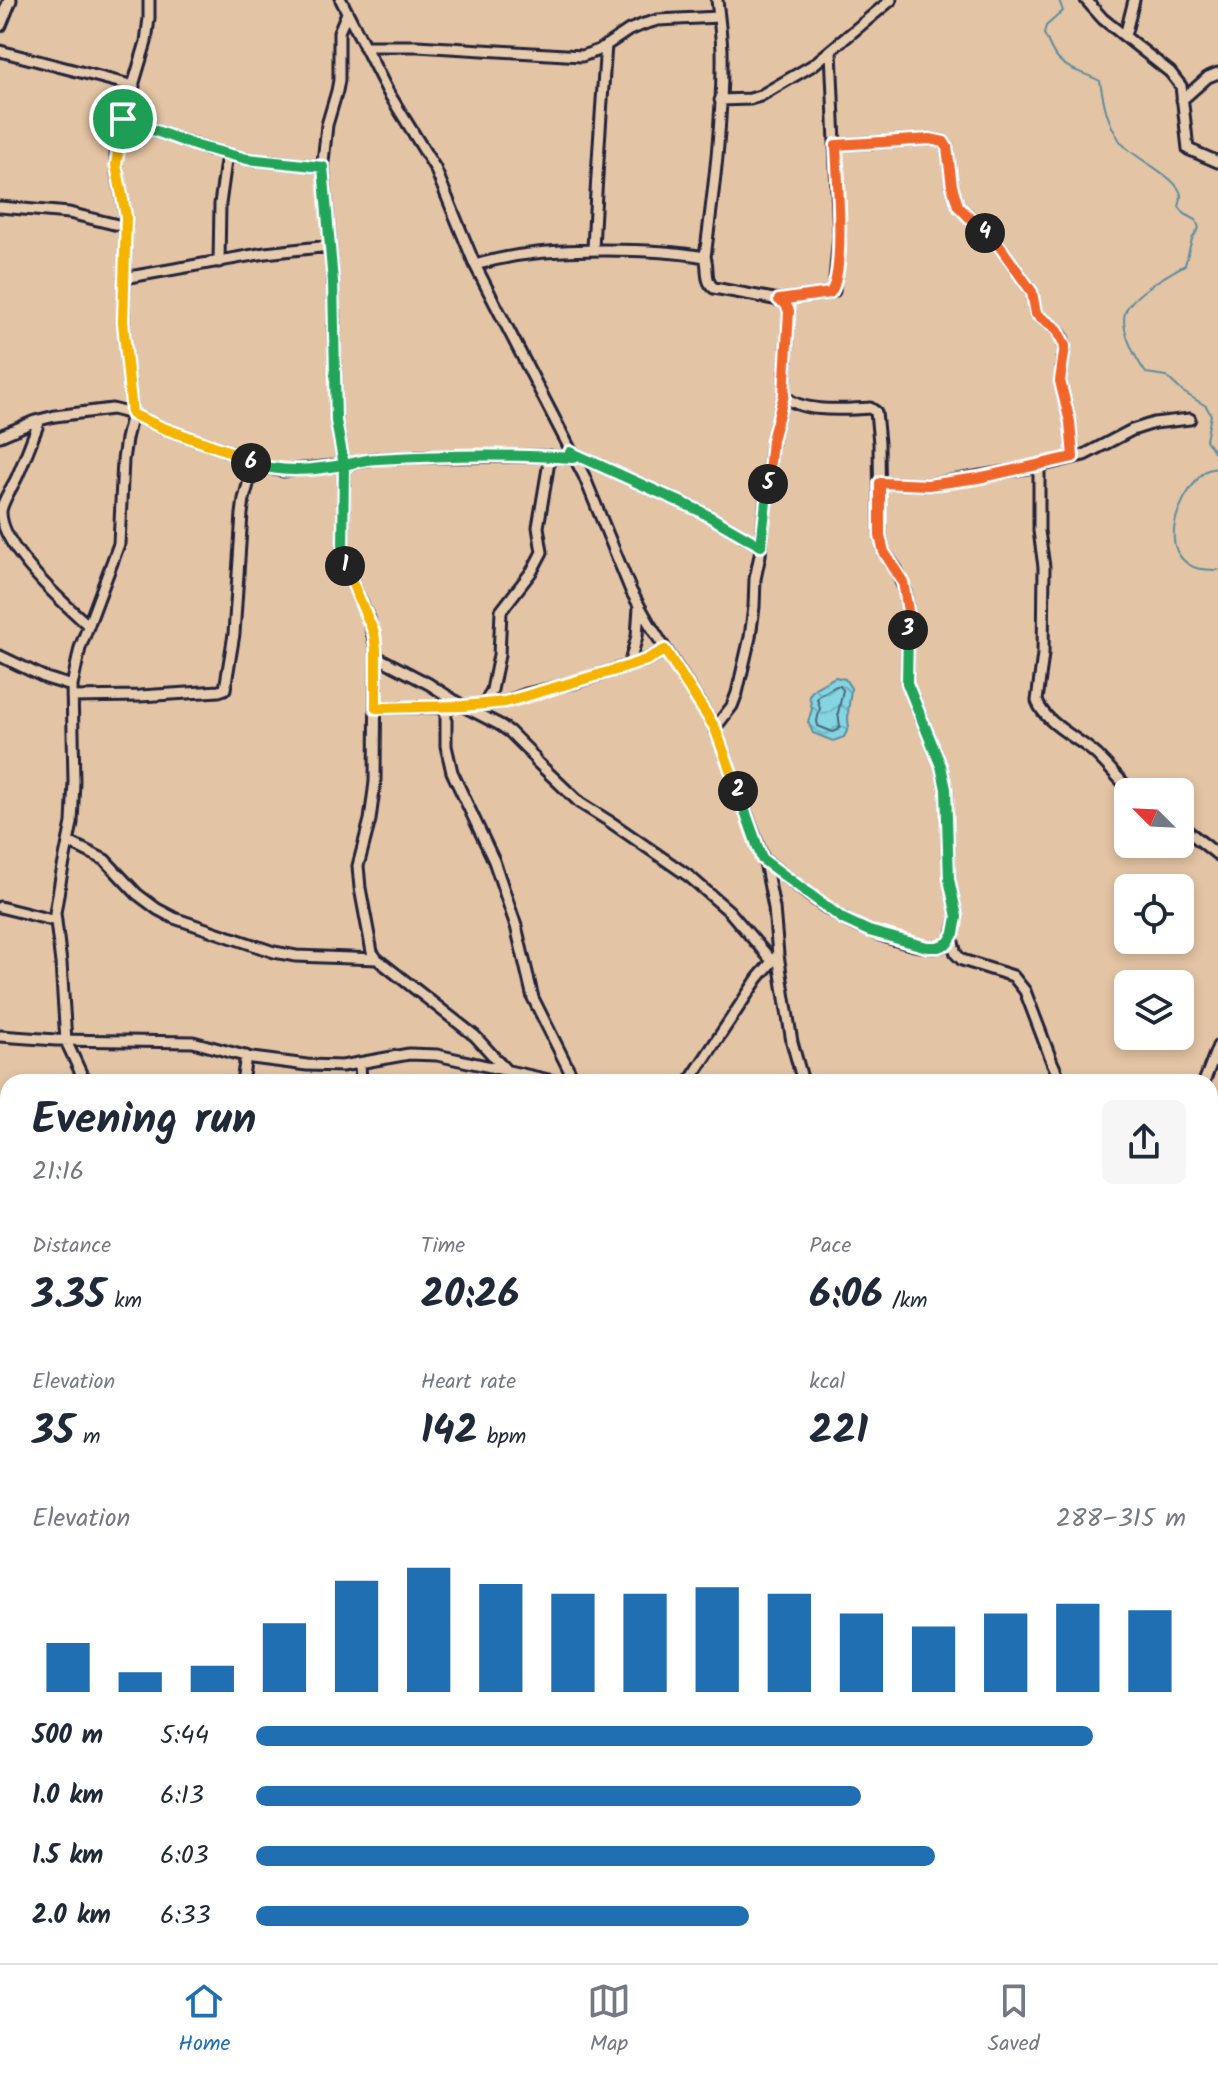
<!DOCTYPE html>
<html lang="en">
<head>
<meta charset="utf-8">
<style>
	:root { --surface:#fff; --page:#f6f6f7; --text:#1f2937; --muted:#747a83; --line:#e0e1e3; --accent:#1f6fb2 }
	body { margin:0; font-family:Kalam,sans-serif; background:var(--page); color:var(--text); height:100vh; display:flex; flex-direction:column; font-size:30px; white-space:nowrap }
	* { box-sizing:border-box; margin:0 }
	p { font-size:26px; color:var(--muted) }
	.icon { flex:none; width:44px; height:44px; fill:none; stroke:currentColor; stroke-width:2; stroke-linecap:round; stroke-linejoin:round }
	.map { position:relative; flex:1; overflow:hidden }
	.details { position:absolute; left:0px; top:1074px; width:1218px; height:890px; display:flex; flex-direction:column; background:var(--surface); border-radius:24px 24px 0 0; box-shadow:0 4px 12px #0003 }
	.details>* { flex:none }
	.needle { width:52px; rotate:294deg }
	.controls { position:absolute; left:1114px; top:778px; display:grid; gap:16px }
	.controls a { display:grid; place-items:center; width:80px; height:80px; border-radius:12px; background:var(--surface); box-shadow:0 4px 12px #0003; font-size:40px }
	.pin { position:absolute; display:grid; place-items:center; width:68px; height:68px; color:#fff; margin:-34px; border:4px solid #fff; border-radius:50%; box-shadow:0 2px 8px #0007 }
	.km { position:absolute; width:40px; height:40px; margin:-20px; border-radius:50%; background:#222; color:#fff; font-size:22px; line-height:40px; text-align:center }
	.round { display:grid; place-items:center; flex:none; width:84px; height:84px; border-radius:12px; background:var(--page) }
	.summary { display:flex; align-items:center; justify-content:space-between; height:136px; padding:0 32px }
	h1 { font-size:44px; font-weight:700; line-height:60px }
	.figures { display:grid; grid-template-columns:repeat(3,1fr); gap:12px; height:136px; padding:8px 32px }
	.figures div { display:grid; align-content:center }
	.figures b { font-size:40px; font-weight:700 }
	.figures small { font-size:22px; font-weight:400 }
	.figures p { font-size:22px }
	.chart { height:224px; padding:16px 32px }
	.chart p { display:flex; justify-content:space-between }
	.chart svg { width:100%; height:144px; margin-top:8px; stroke:var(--accent); stroke-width:6 }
	ul { padding:0 32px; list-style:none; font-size:26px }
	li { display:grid; grid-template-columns:128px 96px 1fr; align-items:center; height:60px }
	li i { height:20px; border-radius:10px; background:var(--accent) }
	.tabs { display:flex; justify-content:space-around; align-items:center; height:112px; border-top:2px solid var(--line); background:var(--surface); font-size:22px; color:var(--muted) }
	.tabs a { display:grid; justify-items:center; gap:4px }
	.tabs .selected { color:var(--accent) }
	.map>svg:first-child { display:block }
</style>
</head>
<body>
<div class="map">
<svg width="1218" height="1963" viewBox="0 0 1218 1963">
	<defs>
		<pattern id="water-waves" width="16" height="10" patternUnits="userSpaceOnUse" patternTransform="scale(2)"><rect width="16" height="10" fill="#84d4e1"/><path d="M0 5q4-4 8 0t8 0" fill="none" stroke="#72b6c2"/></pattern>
	</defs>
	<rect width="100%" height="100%" fill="#e3c4a4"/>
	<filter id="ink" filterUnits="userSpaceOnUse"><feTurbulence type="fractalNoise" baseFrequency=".0125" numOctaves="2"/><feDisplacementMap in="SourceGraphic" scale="16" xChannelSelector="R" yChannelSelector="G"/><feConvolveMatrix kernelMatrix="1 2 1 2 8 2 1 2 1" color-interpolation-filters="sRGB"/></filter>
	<g filter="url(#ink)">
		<!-- water -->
		<path fill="url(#water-waves)" stroke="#5d8d9f" stroke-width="2" d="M 835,677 L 845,679 L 851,688 C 850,702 846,713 849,727 L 844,737 L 833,741 L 813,733 L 808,722 L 812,709 L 809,695 L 815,688 Z"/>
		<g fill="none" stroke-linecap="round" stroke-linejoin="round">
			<!-- shore -->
			<path stroke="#49697d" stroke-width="2" d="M 836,686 L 840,686 L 843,690 L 838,713 L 840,726 L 838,730 L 833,732 L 818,726 L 817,721 L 820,708 L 817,699 L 820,695 Z"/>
			<!-- stream -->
			<path stroke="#5d8d9f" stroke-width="2" d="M 1059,0 L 1063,11 L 1046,26 L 1044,34 C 1049,42 1051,52 1058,59 C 1069,71 1086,73 1100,81 C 1104,105 1107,121 1120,141 C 1130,157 1178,176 1181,195 C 1181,198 1180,204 1179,207 L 1185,214 L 1196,220 L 1199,228 L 1192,239 L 1185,265 C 1169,274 1130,295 1125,313 C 1120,330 1136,359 1146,373 L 1166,376 L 1183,392 L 1206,406 L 1211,415 L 1206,440 L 1218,457
				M 1218,468 C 1214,469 1209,469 1206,471 C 1204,472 1198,478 1197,480 C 1179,500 1160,544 1188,564 C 1198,571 1207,569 1218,570"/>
			<defs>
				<path id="minor" d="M 341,0 L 388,92 L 435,168 L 475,265 L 584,476 L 631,591 L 649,623 L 715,728 L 766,867 L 774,908 L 778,955 L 792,1042 L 803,1082
					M 717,0 C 719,17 721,33 722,50 C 723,119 714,188 705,257 C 709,267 704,281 714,288 L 779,300 L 830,293 L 834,291 L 839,235 L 831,51
					M 1086,0 L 1103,19 L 1170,72 L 1181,86 L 1188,149 L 1218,162
					M 347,13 L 339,32 L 339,80 L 337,91 L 327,125 L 323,162 L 333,282 L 336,421 L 344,465 L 343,548 L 345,564 L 354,587 L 369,619 L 376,649 L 375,782 L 370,820 L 358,866 L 360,888 L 372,952 L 377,959 L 475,1036 L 505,1069
					M 1125,36 L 1134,0
					M 364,46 L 417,46 L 582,56 L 599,50 L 629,30 L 644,24 L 658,20 L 719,17
					M 0,51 L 134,86
					M 720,100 L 750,99 L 760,96 L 813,65 L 891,0
					M 1182,100 L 1208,77 L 1218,73
					M 123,119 L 197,146 L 247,159 L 323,167
					M 836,145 L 930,139 L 944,142 L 947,147 L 952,186 L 958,206 L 998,244 L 1032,292 L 1036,314 L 1057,329 L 1062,337 L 1065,346 L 1060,381 L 1070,422 L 1073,457
					M 0,207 L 69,213 L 126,227
					M 593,250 C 596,182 601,113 606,45
					M 219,262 L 220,204 L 227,154
					M 475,265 C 519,252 560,250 605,250 C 638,250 672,251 705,257
					M 124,278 L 265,253 L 330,246
					M 784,395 C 800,414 848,409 870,408 L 876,412 L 879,443 L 880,536 L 884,552 L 896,569 L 905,591 L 908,611 L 907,683 L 941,766 L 946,789 L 949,879 L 957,917 L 952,939 L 956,954 L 962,960 L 1013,976 L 1025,991 L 1052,1062 L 1061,1082
					M 40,420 C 32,439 25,459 17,477 C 12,488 3,499 1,511 C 0,546 63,603 88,625
					M 0,436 L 35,421 L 55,416 L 112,409 L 132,414 L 163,428 L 225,450 L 264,467 L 283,471 L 344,465 L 373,459 L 420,457 L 541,456 L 573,458
					M 570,452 L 698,510 L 761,546
					M 1039,466 L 1039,531 L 1044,567 L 1043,654 L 1037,701 C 1046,725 1079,738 1097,755 C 1109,767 1120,780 1132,792
					M 880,483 L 928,485 L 1039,466 L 1084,455 L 1132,430 L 1154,423 L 1190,419
					M 0,656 L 46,678 L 72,686
					M 377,657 L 429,684 L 463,706 L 500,725 L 510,732 L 529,751 L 537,762 L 580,803 L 612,823 L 690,877 L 729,911 L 772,961
					M 629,666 L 637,636 L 639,607
					M 72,697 L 140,696 L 219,691 L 225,689 L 234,634 L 242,514 L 244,499 L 254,463
					M 484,705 L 492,690 L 499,655 L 501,611 L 532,571 L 542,552 L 538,527 L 550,456
					M 466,706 L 505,702 L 526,694 L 573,683 L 646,660 L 665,650
					M 446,707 L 446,746 L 452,772 L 494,861 L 516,926 L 533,998 L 575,1082
					M 376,708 L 451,707
					M 715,728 L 732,706 L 737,693 L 750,637 L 754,607 L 755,579 L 760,555 L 772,440 L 784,395 L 789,311 L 785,303 L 779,300
					M 1180,825 L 1218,855
					M 69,842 L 105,860 L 137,894 L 157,909 L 174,918 L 274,952 L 296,956 L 377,959
					M 763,859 C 789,878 814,901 842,918 C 859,929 917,950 936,947 C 943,947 947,944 952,939
					M 0,907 L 56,921
					M 0,1036 L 56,1040 L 193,1042 L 252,1058 L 307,1065 L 342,1066 L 409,1054 L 437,1055 L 558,1082
					M 360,1063 L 361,1082
					M 85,1082 L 66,1041 L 61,963 L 55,913 L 61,877 L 72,823 L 74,781 L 72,686 L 80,648 L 119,544 L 123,460 L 126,439 L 132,414 L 123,322 L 126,216 L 117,173 L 116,155 L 123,119 L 146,42 L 149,18 L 149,0
					M 242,1082 L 246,1056
					M 689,1082 L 758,978 L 776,957
					M 1204,1082 L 1218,1046
					M 1210,1186 L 1218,1184
					M 0,1269 L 2,1288
					M 0,1484 L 8,1460
					M 0,1682 L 8,1684
					M 0,1769 L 8,1770
					M 824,1956 L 826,1963
					M 1177,1956 L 1182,1963
					M 135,1963 L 136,1956
					M 433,1963 L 435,1956
					M 859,1963 L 867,1956"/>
				<path id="major" d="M 0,25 L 10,0"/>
			</defs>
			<!-- minor casing -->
			<use href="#minor" stroke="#22223b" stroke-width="15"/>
			<!-- major casing -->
			<use href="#major" stroke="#22223b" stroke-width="17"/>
			<!-- minor -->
			<use href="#minor" stroke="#e6cbad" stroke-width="9"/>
			<!-- major -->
			<use href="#major" stroke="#e6cbad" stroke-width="11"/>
		</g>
	</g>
	<g fill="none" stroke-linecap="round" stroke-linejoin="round" filter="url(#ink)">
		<defs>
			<path id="split-1" d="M 123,119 L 197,146 L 247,159 L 323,167 L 333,282 L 336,421 L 344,465 L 343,548 L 345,566"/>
			<path id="split-2" d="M 345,566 L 374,633 L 376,649 L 376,708 L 463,706 L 505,702 L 629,666 L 646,660 L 665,650 L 715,728 L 738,791"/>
			<path id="split-3" d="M 738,791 L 762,859 L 843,919 L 869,931 L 927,947 L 938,947 L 948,943 L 954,933 L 957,917 L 949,879 L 946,789 L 941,766 L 907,683 L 908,630"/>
			<path id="split-4" d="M 908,630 L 908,611 L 903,582 L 884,552 L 880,536 L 880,483 L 928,485 L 978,478 L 1073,457 L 1070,422 L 1060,381 L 1065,346 L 1057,329 L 1036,314 L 1032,292 L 998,244 L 985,233"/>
			<path id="split-5" d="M 768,484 L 772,440 L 784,395 L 789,311 L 785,303 L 779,300 L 830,293 C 846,275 837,173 836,145 L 930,139 L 944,142 L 947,147 L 952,186 L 958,206 L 985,233"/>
			<path id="split-6" d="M 251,463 C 282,474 316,470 348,464 C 358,462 368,459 378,459 C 443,455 509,454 573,458 L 570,452 L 698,510 L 761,546 L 768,484"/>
			<path id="split-7" d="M 123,119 L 116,165 L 126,216 L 123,322 L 132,414 L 163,428 L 225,450 L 251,463"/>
		</defs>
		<!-- split-1 casing -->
		<use href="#split-1" stroke="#fff" stroke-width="16"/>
		<!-- split-2 casing -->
		<use href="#split-2" stroke="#fff" stroke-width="16"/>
		<!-- split-3 casing -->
		<use href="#split-3" stroke="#fff" stroke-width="16"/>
		<!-- split-4 casing -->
		<use href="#split-4" stroke="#fff" stroke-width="16"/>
		<!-- split-5 casing -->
		<use href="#split-5" stroke="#fff" stroke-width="16"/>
		<!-- split-6 casing -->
		<use href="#split-6" stroke="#fff" stroke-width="16"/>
		<!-- split-7 casing -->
		<use href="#split-7" stroke="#fff" stroke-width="16"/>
		<!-- split-1 -->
		<use href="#split-1" stroke="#22a559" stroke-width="10"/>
		<!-- split-2 -->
		<use href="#split-2" stroke="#f5b400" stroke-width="10"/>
		<!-- split-3 -->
		<use href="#split-3" stroke="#22a559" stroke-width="10"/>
		<!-- split-4 -->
		<use href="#split-4" stroke="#f0652b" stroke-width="10"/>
		<!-- split-5 -->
		<use href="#split-5" stroke="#f0652b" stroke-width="10"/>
		<!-- split-6 -->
		<use href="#split-6" stroke="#22a559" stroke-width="10"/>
		<!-- split-7 -->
		<use href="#split-7" stroke="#f5b400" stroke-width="10"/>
	</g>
</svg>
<div class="controls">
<a><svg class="needle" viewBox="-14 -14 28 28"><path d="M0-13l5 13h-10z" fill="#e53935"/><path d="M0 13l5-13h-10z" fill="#747a83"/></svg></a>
<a><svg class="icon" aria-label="locate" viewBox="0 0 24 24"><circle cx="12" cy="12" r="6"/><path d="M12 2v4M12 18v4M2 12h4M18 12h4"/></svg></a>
<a><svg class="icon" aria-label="layers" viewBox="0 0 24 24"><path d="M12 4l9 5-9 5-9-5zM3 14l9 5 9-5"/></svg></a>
</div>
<div class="pin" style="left:123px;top:119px;background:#1e9e55"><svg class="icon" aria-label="arrive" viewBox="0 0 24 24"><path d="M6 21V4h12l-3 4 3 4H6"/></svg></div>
<b class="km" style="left:345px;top:566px">1</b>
<b class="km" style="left:738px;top:791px">2</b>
<b class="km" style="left:908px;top:630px">3</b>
<b class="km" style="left:985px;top:233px">4</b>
<b class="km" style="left:768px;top:484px">5</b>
<b class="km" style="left:251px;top:463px">6</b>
<section class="details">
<div class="summary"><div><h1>Evening run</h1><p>21:16</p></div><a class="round"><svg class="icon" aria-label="share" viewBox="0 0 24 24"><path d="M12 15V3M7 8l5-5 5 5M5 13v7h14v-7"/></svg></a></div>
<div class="figures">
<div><p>Distance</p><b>3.35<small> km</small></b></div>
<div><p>Time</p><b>20:26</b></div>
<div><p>Pace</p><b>6:06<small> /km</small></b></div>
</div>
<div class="figures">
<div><p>Elevation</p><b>35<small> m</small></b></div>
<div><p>Heart rate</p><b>142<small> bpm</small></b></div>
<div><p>kcal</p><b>221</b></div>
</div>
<div class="chart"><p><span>Elevation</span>288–315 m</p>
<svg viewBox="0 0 160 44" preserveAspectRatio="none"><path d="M5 44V29M15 44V38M25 44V36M35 44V23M45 44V10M55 44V6M65 44V11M75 44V14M85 44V14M95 44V12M105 44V14M115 44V20M125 44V24M135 44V20M145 44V17M155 44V19"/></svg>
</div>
<ul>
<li><b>500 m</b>5:44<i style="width:90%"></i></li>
<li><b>1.0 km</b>6:13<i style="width:65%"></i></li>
<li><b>1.5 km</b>6:03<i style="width:73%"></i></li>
<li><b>2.0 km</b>6:33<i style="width:53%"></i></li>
</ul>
</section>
</div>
<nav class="tabs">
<a class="selected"><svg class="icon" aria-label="home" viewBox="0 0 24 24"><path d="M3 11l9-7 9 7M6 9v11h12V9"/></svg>Home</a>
<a><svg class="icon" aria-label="map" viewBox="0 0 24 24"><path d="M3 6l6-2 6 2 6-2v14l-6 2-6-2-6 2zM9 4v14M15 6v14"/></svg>Map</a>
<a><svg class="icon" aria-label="saved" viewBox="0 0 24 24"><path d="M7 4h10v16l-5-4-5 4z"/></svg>Saved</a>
</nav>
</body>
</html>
